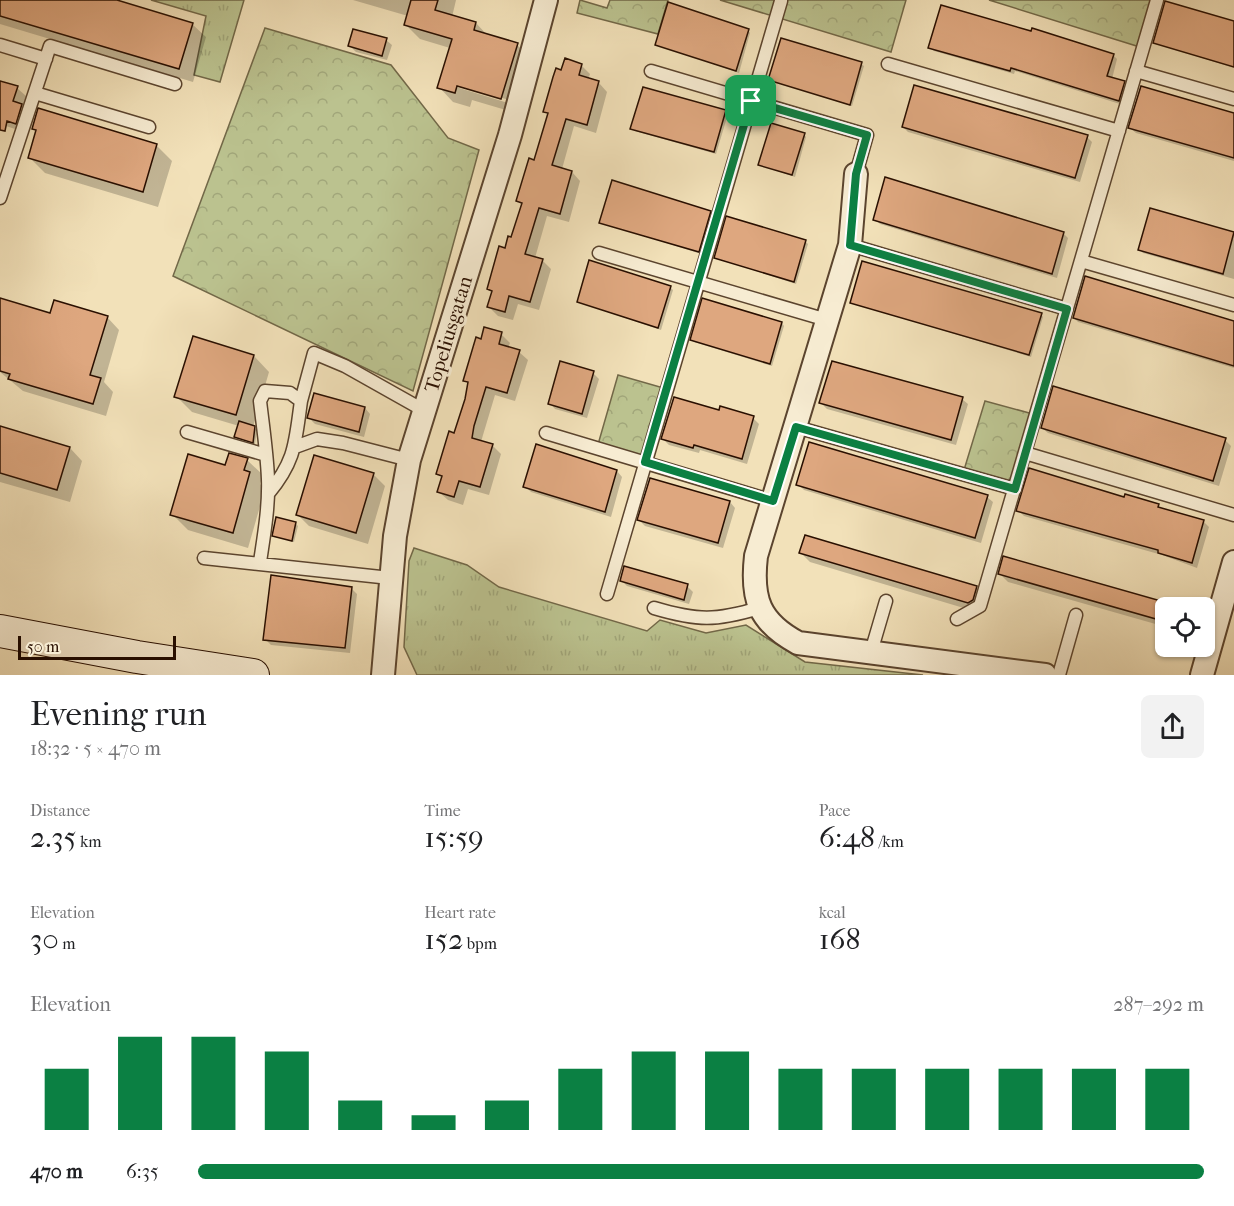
<!DOCTYPE html>
<html lang="en">
<head>
<meta charset="utf-8">
<style>
	:root { --surface:#fff; --page:#f2f2f2; --text:#202124; --muted:#757577; --accent:#0b8043 }
	body { margin:0; font-family:"IM FELL French Canon",serif; background:var(--page); color:var(--text); height:100vh; display:flex; flex-direction:column; font-size:22px; white-space:nowrap }
	* { box-sizing:border-box; margin:0 }
	p { font-size:20px; color:var(--muted) }
	.icon { flex:none; width:33px; height:33px; fill:none; stroke:currentColor; stroke-width:2; stroke-linecap:round; stroke-linejoin:round }
	.map { position:relative; height:675px; overflow:hidden }
	.details { display:flex; flex-direction:column; background:var(--surface); flex:1 }
	.details>* { flex:none }
	.fabs { position:absolute; left:1155px; top:597px; display:grid; gap:12px }
	.fabs a { display:grid; place-items:center; width:60px; height:60px; border-radius:9px; background:var(--surface); box-shadow:0 2px 4px #0004; font-size:30px }
	.scale { position:absolute; left:18px; bottom:15px; width:158px; box-sizing:border-box; padding-left:6px; border:3px solid #290f00; border-top:0; font-size:16px; line-height:21px; white-space:nowrap; color:#290f00; -webkit-text-stroke:4px #f7ecd2; paint-order:stroke }
	.pin { position:absolute; display:grid; place-items:center; width:51px; height:51px; color:#fff; margin:-26px; border-radius:12px; box-shadow:0 3px 9px #0006 }
	.round { display:grid; place-items:center; flex:none; width:63px; height:63px; border-radius:9px; background:var(--page) }
	.headline { display:flex; align-items:center; justify-content:space-between; height:102px; padding:0 30px }
	h1 { font-size:33px; font-weight:600; line-height:45px }
	.figures { display:grid; grid-template-columns:repeat(3,1fr); gap:9px; height:102px; padding:6px 30px }
	.figures div { display:grid; align-content:center }
	.figures b { font-size:30px; font-weight:600 }
	.figures small { font-size:16px; font-weight:400 }
	.figures p { font-size:16px }
	.chart { height:168px; padding:12px 30px }
	.chart p { display:flex; justify-content:space-between }
	.chart svg { width:100%; height:108px; margin-top:6px; stroke:var(--accent); stroke-width:6 }
	ul { padding:0 30px; list-style:none; font-size:20px }
	li { display:grid; grid-template-columns:96px 72px 1fr; align-items:center; height:45px }
	li i { height:15px; border-radius:8px; background:var(--accent) }
	.map>svg:first-child { display:block }
</style>
</head>
<body>
<div class="map">
<svg width="1234" height="675" viewBox="0 0 1234 675">
	<defs>
		<pattern id="grass-tufts" width="24" height="20" patternUnits="userSpaceOnUse" patternTransform="scale(1.5)"><rect width="24" height="20" fill="#bbc28f"/><path d="M3 7l-1-3M5 7V3M7 7l1-3M15 17l-1-3M17 17v-4M19 17l1-3" fill="none" stroke="#a1a67a"/></pattern>
		<pattern id="forest-crowns" width="20" height="18" patternUnits="userSpaceOnUse" patternTransform="scale(1.5)"><rect width="20" height="18" fill="#bbc28f"/><path d="M2 6a3 3 0 1 1 6 0M12 15a3 3 0 1 1 6 0" fill="none" stroke="#a1a67a"/></pattern>
	</defs>
	<rect width="100%" height="100%" fill="#f2e1b9"/>
	<filter id="stains"><feTurbulence type="fractalNoise" baseFrequency=".00333" numOctaves="4"/><feColorMatrix values="0 0 0 0 .2 0 0 0 0 .09 0 0 0 0 .02 0 0 0 .5 -.17"/></filter>
	<radialGradient id="worn" r=".72"><stop offset=".6" stop-color="#630" stop-opacity="0"/><stop offset="1" stop-color="#630" stop-opacity=".3"/></radialGradient>
	<!-- grass -->
	<path fill="url(#grass-tufts)" stroke="#726848" stroke-width="1.5" d="M 151,0 L 244,0 L 220,82 L 194,75 L 206,16 Z
		M 414,548 L 467,565 L 499,587 L 647,631 L 660,620 L 706,633 L 746,625 L 805,662 L 923,675 L 417,675 L 404,647 L 409,561 Z"/>
	<!-- forest -->
	<path fill="url(#forest-crowns)" stroke="#726848" stroke-width="1.5" d="M 580,0 L 607,8 L 610,0 L 668,0 L 658,34 L 577,13 Z
		M 720,0 L 906,0 L 891,52 Z
		M 989,0 L 1157,0 L 1143,48 Z
		M 265,28 L 391,65 L 448,138 L 479,150 L 413,391 L 173,276 Z
		M 618,375 L 667,389 L 646,462 L 597,448 Z
		M 985,401 L 1033,414 L 1012,484 L 964,470 Z"/>
	<!-- shadow -->
	<path fill="#0003" fill-rule="evenodd" d="M 0,0 L 112,0 L 192,24 L 206,37 L 193,82 L 0,24 Z
		M 353,0 L 456,0 L 452,17 L 476,23 L 488,36 L 517,45 L 532,59 L 516,113 L 472,100 L 470,107 L 453,102 L 439,87 L 450,48 L 420,39 L 405,24 L 408,16 ZM 456,84 L 509,100 L 508,103 L 456,87 Z
		M 1234,23 L 1234,68 L 1155,43 Z
		M 748,30 L 750,33 L 739,73 L 657,44 Z
		M 386,40 L 392,45 L 387,60 L 356,52 L 350,46 Z
		M 930,47 L 1113,55 L 1117,59 L 1112,79 L 1128,87 L 1123,105 L 1015,71 L 1014,74 L 934,51 Z
		M 861,64 L 864,66 L 852,106 L 770,80 Z
		M 581,65 L 590,74 L 588,80 L 599,83 L 607,92 L 596,133 L 574,126 L 562,169 L 572,172 L 580,181 L 569,222 L 547,216 L 535,258 L 542,260 L 551,269 L 539,310 L 518,304 L 513,320 L 498,316 L 489,307 L 493,293 L 489,289 L 512,239 L 522,205 L 518,201 L 535,161 L 549,116 L 545,111 L 562,72 Z
		M 0,83 L 17,88 L 26,96 L 23,106 L 30,114 L 24,132 L 0,124 Z
		M 644,89 L 726,111 L 728,114 L 716,154 L 635,131 L 632,129 Z
		M 1234,114 L 1234,161 L 1136,133 L 1130,128 Z
		M 903,127 L 1087,137 L 1092,142 L 1080,182 L 908,132 Z
		M 33,128 L 156,145 L 172,161 L 158,207 L 45,173 L 29,157 L 37,132 Z
		M 804,134 L 806,137 L 795,177 L 760,165 Z
		M 1152,210 L 1234,233 L 1234,279 L 1143,253 L 1140,250 Z
		M 710,213 L 712,215 L 701,254 L 601,222 Z
		M 875,219 L 1063,233 L 1068,238 L 1057,278 L 880,224 Z
		M 805,241 L 808,244 L 796,284 L 716,258 Z
		M 670,287 L 673,290 L 661,330 L 578,302 Z
		M 0,300 L 51,315 L 107,317 L 119,330 L 104,382 L 113,392 L 106,416 L 23,391 L 0,372 Z
		M 704,300 L 782,323 L 784,326 L 772,366 L 694,342 L 692,340 Z
		M 852,303 L 1041,314 L 1043,317 L 1031,357 Z
		M 1074,318 L 1234,322 L 1234,368 L 1078,322 Z
		M 501,334 L 510,343 L 508,348 L 519,352 L 528,360 L 515,401 L 495,395 L 483,435 L 481,442 L 492,445 L 501,454 L 489,495 L 468,489 L 463,505 L 448,500 L 439,492 L 443,478 L 438,474 L 455,434 L 469,385 L 465,380 L 482,341 Z
		M 194,338 L 254,356 L 269,372 L 253,427 L 257,430 L 255,444 L 236,437 L 239,426 L 192,412 L 176,396 Z
		M 593,373 L 599,379 L 587,418 L 555,409 L 550,403 Z
		M 962,399 L 968,404 L 956,445 L 827,409 L 821,403 Z
		M 365,408 L 370,414 L 364,437 L 315,424 L 309,418 Z
		M 720,412 L 753,418 L 759,424 L 747,464 L 700,450 L 699,453 L 669,445 L 663,439 Z
		M 0,427 L 70,448 L 82,461 L 70,502 L 0,482 Z
		M 1042,428 L 1225,440 L 1231,446 L 1219,486 L 1048,433 Z
		M 247,460 L 263,475 L 260,484 L 265,489 L 248,548 L 188,530 L 172,514 Z
		M 617,471 L 622,477 L 611,517 L 531,492 L 525,486 Z
		M 373,474 L 385,486 L 368,544 L 309,526 L 298,515 Z
		M 798,484 L 987,497 L 993,502 L 981,543 L 804,490 Z
		M 1125,499 L 1158,506 L 1162,509 L 1204,522 L 1209,527 L 1197,568 L 1162,555 L 1024,516 L 1018,510 Z
		M 730,502 L 735,508 L 723,548 L 645,526 L 639,520 Z
		M 295,523 L 298,526 L 294,542 L 274,536 Z
		M 801,553 L 977,587 L 985,596 L 977,612 L 810,562 Z
		M 1004,558 L 1168,605 L 1171,608 L 1166,608 L 1166,627 L 1008,582 L 1000,574 Z
		M 621,580 L 687,586 L 693,592 L 689,604 L 627,586 Z
		M 351,588 L 357,594 L 350,653 L 271,645 L 265,639 Z"/>
	<!-- building -->
	<path fill="#dea77f" stroke="#290f00" stroke-width="1.5" d="M 0,0 L 117,0 L 193,23 L 179,69 L 0,16 Z
		M 411,0 L 438,0 L 435,10 L 476,22 L 474,30 L 518,43 L 501,99 L 457,86 L 455,93 L 437,88 L 452,39 L 404,25 Z
		M 1165,1 L 1234,21 L 1234,67 L 1153,43 Z
		M 668,2 L 749,29 L 736,71 L 655,45 Z
		M 941,5 L 1031,31 L 1032,28 L 1114,54 L 1107,76 L 1125,81 L 1119,101 L 1011,68 L 1010,71 L 928,48 Z
		M 353,29 L 387,38 L 382,56 L 348,46 Z
		M 781,38 L 862,62 L 850,105 L 768,80 Z
		M 565,58 L 582,64 L 579,75 L 599,81 L 587,125 L 566,119 L 552,165 L 572,171 L 560,214 L 539,208 L 525,254 L 543,259 L 530,302 L 509,296 L 505,312 L 487,307 L 492,291 L 487,289 L 499,246 L 505,248 L 508,236 L 511,237 L 522,203 L 516,201 L 529,158 L 534,160 L 548,113 L 543,112 L 553,77 L 556,68 L 561,70 Z
		M 0,81 L 18,86 L 13,101 L 22,104 L 16,124 L 7,121 L 5,131 L 0,130 Z
		M 914,85 L 1088,135 L 1075,178 L 902,127 Z
		M 1141,86 L 1234,113 L 1234,158 L 1128,128 Z
		M 643,87 L 726,110 L 714,152 L 630,129 Z
		M 38,108 L 157,144 L 143,192 L 28,158 L 36,130 L 32,129 Z
		M 771,123 L 805,133 L 792,175 L 758,165 Z
		M 885,177 L 1064,232 L 1052,274 L 873,220 Z
		M 612,180 L 711,211 L 699,252 L 599,223 Z
		M 1150,208 L 1234,232 L 1223,274 L 1138,250 Z
		M 726,216 L 806,240 L 794,282 L 714,258 Z
		M 589,260 L 671,286 L 658,328 L 577,302 Z
		M 862,261 L 1042,313 L 1029,355 L 850,303 Z
		M 1085,276 L 1234,321 L 1234,366 L 1073,318 Z
		M 0,298 L 50,313 L 54,300 L 108,316 L 90,375 L 101,378 L 93,404 L 8,379 L 10,374 L 0,371 Z
		M 702,298 L 782,322 L 770,364 L 690,340 Z
		M 484,327 L 502,332 L 499,344 L 520,350 L 507,393 L 486,387 L 474,426 L 472,438 L 493,444 L 480,487 L 459,481 L 454,497 L 437,492 L 442,476 L 436,474 L 449,431 L 454,433 L 465,399 L 468,382 L 463,381 L 476,337 L 481,339 Z
		M 193,336 L 254,355 L 236,415 L 174,397 Z
		M 560,361 L 594,371 L 582,414 L 548,404 Z
		M 832,361 L 963,397 L 951,440 L 819,403 Z
		M 1053,386 L 1226,438 L 1213,481 L 1041,428 Z
		M 314,393 L 365,407 L 359,432 L 307,418 Z
		M 674,397 L 719,410 L 720,406 L 754,416 L 742,459 L 694,445 L 693,448 L 661,439 Z
		M 239,421 L 255,426 L 253,443 L 234,437 Z
		M 0,426 L 70,447 L 57,490 L 0,473 Z
		M 809,442 L 988,495 L 975,538 L 796,485 Z
		M 536,444 L 617,470 L 605,512 L 523,487 Z
		M 229,453 L 248,458 L 244,470 L 250,472 L 233,533 L 170,515 L 188,454 L 225,465 Z
		M 314,455 L 374,473 L 356,533 L 296,515 Z
		M 1029,468 L 1124,497 L 1125,494 L 1159,504 L 1158,507 L 1204,520 L 1192,563 L 1158,553 L 1158,550 L 1016,511 Z
		M 650,478 L 730,501 L 718,543 L 637,520 Z
		M 276,517 L 296,522 L 292,541 L 272,536 Z
		M 805,535 L 977,586 L 973,600 L 968,603 L 799,553 Z
		M 1003,556 L 1168,603 L 1163,621 L 998,574 Z
		M 624,566 L 688,584 L 684,600 L 620,581 Z
		M 271,575 L 352,587 L 345,648 L 263,640 Z"/>
	<g fill="none" stroke-linecap="round" stroke-linejoin="round">
		<defs>
			<path id="lane" d="M 0,45 L 46,59
				M 888,64 L 1119,131
				M 651,71 L 867,135 L 856,174
				M 1136,71 L 1234,99
				M 35,93 L 149,127
				M 0,198 L 50,46 L 175,84
				M 850,245 L 1067,309
				M 599,253 L 827,320
				M 1081,261 L 1234,305
				M 301,401 L 314,353 L 345,366 L 425,411
				M 796,427 L 1015,489
				M 187,432 L 266,455
				M 546,433 L 773,501
				M 295,447 L 317,439 L 343,443 L 409,460
				M 1025,453 L 1234,515
				M 204,558 L 390,578
				M 260,562 C 264,535 269,507 268,479 C 267,453 263,427 260,401 L 265,391 L 290,393 L 301,401 C 295,443 296,460 268,494
				M 607,594 L 781,1
				M 654,608 C 698,621 716,621 759,608
				M 957,619 L 980,606 L 1157,0
				M 871,652 L 886,601
				M 1059,675 L 1076,615"/>
			<path id="street" d="M 856,174 L 850,245 L 756,556 C 751,599 759,622 798,643 L 1045,675
				M 383,675 L 395,536 L 409,460 L 510,135 L 546,0
				M 1202,675 L 1234,562"/>
			<path id="secondary" d="M 0,631 L 137,657 L 253,675"/>
		</defs>
		<!-- lane casing -->
		<use href="#lane" stroke="#5b442e" stroke-width="15"/>
		<!-- street casing -->
		<use href="#street" stroke="#5b442e" stroke-width="26"/>
		<!-- secondary casing -->
		<use href="#secondary" stroke="#290f00" stroke-width="34"/>
		<!-- lane -->
		<use href="#lane" stroke="#f7ecd2" stroke-width="12"/>
		<!-- street -->
		<use href="#street" stroke="#f7ecd2" stroke-width="22"/>
		<!-- secondary -->
		<use href="#secondary" stroke="#f7ecd2" stroke-width="32"/>
	</g>
	<g fill="none" stroke-linecap="round" stroke-linejoin="round">
		<defs>
			<path id="route" d="M 751,101 L 867,135 L 856,174 L 850,245 L 1067,309 L 1015,489 L 796,427 L 773,501 L 645,462 Z"/>
		</defs>
		<!-- route casing -->
		<use href="#route" stroke="#fff" stroke-width="12"/>
		<!-- route -->
		<use href="#route" stroke="#0b8043" stroke-width="8"/>
	</g>
	<g text-anchor="middle" stroke-width="6" stroke-linejoin="round" paint-order="stroke">
		<!-- street labels -->
		<g font-size="20" fill="#290f00" stroke="#f7ecd2">
			<text transform="translate(448 334) rotate(-73)" y="7">Topeliusgatan</text>
		</g>
	</g>
	<rect width="100%" height="100%" filter="url(#stains)"/>
	<rect width="100%" height="100%" fill="url(#worn)"/>
</svg>
<div class="fabs">
<a><svg class="icon" aria-label="locate" viewBox="0 0 24 24"><circle cx="12" cy="12" r="6"/><path d="M12 2v4M12 18v4M2 12h4M18 12h4"/></svg></a>
</div>
<div class="scale">50 m</div>
<div class="pin" style="left:751px;top:101px;background:#1e9e55"><svg class="icon" aria-label="arrive" viewBox="0 0 24 24"><path d="M6 21V4h12l-3 4 3 4H6"/></svg></div>
</div>
<section class="details">
<div class="headline"><div><h1>Evening run</h1><p>18:32 · 5 × 470 m</p></div><a class="round"><svg class="icon" aria-label="share" viewBox="0 0 24 24"><path d="M12 15V3M7 8l5-5 5 5M5 13v7h14v-7"/></svg></a></div>
<div class="figures">
<div><p>Distance</p><b>2.35<small> km</small></b></div>
<div><p>Time</p><b>15:59</b></div>
<div><p>Pace</p><b>6:48<small> /km</small></b></div>
</div>
<div class="figures">
<div><p>Elevation</p><b>30<small> m</small></b></div>
<div><p>Heart rate</p><b>152<small> bpm</small></b></div>
<div><p>kcal</p><b>168</b></div>
</div>
<div class="chart"><p><span>Elevation</span>287–292 m</p>
<svg viewBox="0 0 160 44" preserveAspectRatio="none"><path d="M5 44V19M15 44V6M25 44V6M35 44V12M45 44V32M55 44V38M65 44V32M75 44V19M85 44V12M95 44V12M105 44V19M115 44V19M125 44V19M135 44V19M145 44V19M155 44V19"/></svg>
</div>
<ul>
<li><b>470 m</b>6:35<i style="width:100%"></i></li>
</ul>
</section>
</body>
</html>
